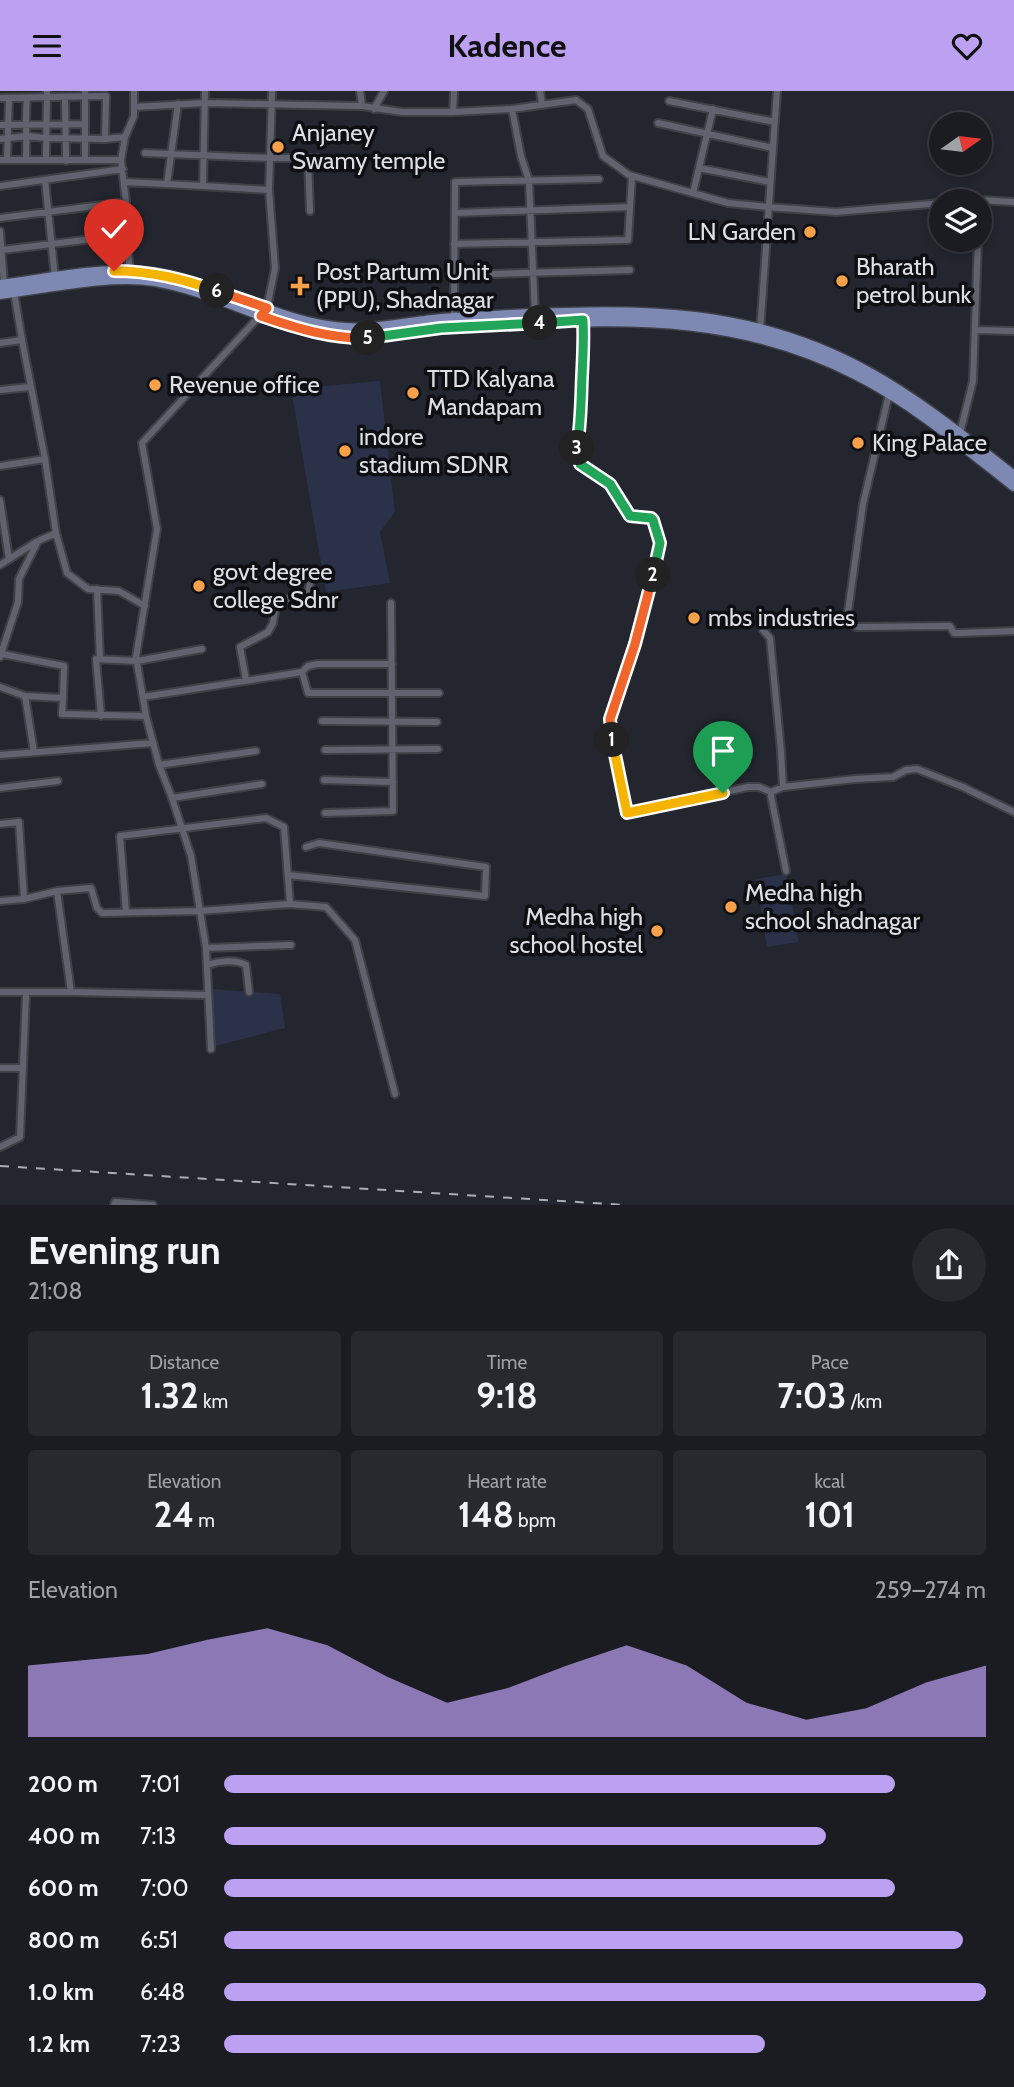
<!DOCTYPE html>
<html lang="en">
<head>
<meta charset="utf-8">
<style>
	:root { --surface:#1a1c22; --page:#27292f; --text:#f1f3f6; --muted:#9fa1a5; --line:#383a40; --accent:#bca0f2 }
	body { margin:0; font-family:Cabin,sans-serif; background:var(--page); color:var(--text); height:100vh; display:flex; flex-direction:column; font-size:26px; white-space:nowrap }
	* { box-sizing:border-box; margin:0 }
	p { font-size:23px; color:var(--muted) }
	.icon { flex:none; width:38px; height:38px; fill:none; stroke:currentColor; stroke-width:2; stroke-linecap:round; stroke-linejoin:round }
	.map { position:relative; height:1114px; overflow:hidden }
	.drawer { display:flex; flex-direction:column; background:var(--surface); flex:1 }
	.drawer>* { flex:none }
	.needle { width:46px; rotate:76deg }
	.controls { position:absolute; left:929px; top:21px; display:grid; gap:14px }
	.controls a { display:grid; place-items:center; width:63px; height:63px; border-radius:50%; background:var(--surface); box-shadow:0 4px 10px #0003,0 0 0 2px var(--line); font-size:35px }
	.pin { position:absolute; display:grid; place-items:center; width:60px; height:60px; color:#fff; margin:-72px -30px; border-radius:50% 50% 50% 0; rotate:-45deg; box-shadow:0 0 7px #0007 }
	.pin .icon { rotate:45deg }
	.km { position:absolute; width:35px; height:35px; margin:-18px; border-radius:50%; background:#222; color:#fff; font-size:19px; line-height:35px; text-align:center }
	.round { display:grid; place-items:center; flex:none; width:74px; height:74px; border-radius:37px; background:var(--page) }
	.overview { display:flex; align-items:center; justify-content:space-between; height:119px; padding:0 28px }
	h1 { font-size:38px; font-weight:700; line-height:52px }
	.stats { display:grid; grid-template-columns:repeat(3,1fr); gap:10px; height:119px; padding:7px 28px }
	.stats div { display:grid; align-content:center; border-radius:7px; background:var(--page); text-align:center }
	.stats b { font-size:35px; font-weight:700 }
	.stats small { font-size:19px; font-weight:400 }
	.stats p { font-size:19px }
	.chart { height:196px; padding:14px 28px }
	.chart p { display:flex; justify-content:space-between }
	.chart svg { width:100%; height:126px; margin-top:7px; fill:var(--accent); opacity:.7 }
	ul { padding:0 28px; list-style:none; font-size:23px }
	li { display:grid; grid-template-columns:112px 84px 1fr; align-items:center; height:52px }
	li i { height:18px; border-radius:9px; background:var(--accent) }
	header { display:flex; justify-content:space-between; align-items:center; height:91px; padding:0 28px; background:var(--accent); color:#111; font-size:32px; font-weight:700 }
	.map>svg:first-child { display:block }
</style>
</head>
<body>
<header><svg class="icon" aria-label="menu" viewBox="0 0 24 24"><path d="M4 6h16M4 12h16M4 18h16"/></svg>Kadence<svg class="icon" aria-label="heart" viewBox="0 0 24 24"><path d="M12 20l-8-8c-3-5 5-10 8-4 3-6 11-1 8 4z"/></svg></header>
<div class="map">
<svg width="1014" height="1114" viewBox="0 0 1014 1114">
	<rect width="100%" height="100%" fill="#23262e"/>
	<!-- green -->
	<path fill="#2a3149" d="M 380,290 L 395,421 L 380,441 L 390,492 L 326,501 L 291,298 Z
		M 786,783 L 799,851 L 767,856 L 756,788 Z
		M 212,898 L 280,903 L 285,937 L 215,955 Z"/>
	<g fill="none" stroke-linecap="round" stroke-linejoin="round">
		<defs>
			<path id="minor" d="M 85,0 L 85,68
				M 205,0 L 203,95 L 269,99
				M 360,0 L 362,15
				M 540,0 L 542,13
				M 0,7 L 106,5 L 105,48
				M 65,7 L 66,70
				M 669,10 L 775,31
				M 178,13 L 167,93 L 203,95
				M 134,16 L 205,12 L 362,15 L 402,21 L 453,21 L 512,18 L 576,9 L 588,18 L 603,65 L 629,84 L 728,112 L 768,116 L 836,121 L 942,112
				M 374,18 L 384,0
				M 512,18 L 521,65 L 529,90 L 535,223
				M 453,21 L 454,0
				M 658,32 L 773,57
				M 0,34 L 84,33
				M 0,48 L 27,45 L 46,47 L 105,48 L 125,46
				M 145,62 L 270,67 L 320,67
				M 308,67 L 310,120
				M 46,68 L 47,0
				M 0,69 L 121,69
				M 7,69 L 9,7
				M 26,69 C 27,48 25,28 27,7
				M 699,77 L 770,91
				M 45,89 L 55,187
				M 124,91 L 167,93
				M 0,95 L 123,78
				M 693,102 L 713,18
				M 979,109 L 1014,111
				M 967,110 L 979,110
				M 455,122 L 630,116
				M 0,127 L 126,111
				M 0,140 L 4,193
				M 454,153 L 628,149 L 632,85
				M 2,159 L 126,144
				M 130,180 L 126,144 L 126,111 L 121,69 L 125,46 L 134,25 L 134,0
				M 454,184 L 630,179
				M 454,227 L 455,91 L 599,88
				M 584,229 L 585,259 L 582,277 L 581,335 L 577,361 L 580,373 L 610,393 L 630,425 L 651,427 L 658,441 L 660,452 L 657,466 L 635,553 L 610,628 L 612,651 L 627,722 L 748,696 L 759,696 L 771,701
				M 975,239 L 1014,240
				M 760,241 L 777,0
				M 22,249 L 45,368 L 56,442
				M 0,252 L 22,249 L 14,201
				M 0,299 L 30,296
				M 889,303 L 863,413 L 848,521 L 848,533 L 857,536 L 950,535 L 954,542 L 959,542 L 1014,540
				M 960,342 L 973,290 L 978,149
				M 0,375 L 45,368
				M 0,409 L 9,468
				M 0,474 L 36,451
				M 97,498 L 100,568
				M 2,563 L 64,575 L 63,607
				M 0,566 L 18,511 L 19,488 L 38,450 L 56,442 L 67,482 L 88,498 L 119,500 L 145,515
				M 302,581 L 308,602 L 439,602
				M 246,589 L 240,556 L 268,541 L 273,532 L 276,515 L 280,510 L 308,502 L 312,483
				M 0,596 L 25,605 L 63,607 L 62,623 L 146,625
				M 25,605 L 34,661
				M 143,606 L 302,581 L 308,575 L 318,573 L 392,573
				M 101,625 L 96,568 L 137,570 L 202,558
				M 322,630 L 437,631
				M 325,659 L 438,658
				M 0,664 L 153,652
				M 159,674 L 256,660
				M 324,689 L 393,691
				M 783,696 L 781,660 L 770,547 L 763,539 L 771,529 L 775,528 L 848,533
				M 0,697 L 58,690
				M 172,707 L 262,693
				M 325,722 L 393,720 L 391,512
				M 0,733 L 19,731 L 24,808 L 0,810
				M 786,780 L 771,705 L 771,701 L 783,696 L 855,688 L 893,686 L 906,679 L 917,678 L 963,696 L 1014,721
				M 288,784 L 485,805 L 486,776 L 319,752 L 306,756
				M 57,800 L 91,797 L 97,817 L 102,822 L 200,820 L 290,813
				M 126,821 L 120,745 L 266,727 L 284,736 L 290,813 L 326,816 L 355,849 L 395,1003
				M 206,857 L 291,854
				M 207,874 C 219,870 235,868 246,874 L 249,901
				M 0,901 L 71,901 L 57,800 L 24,808
				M 71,901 L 208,904
				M 211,958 L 206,857 L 191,765 L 172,707 L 159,674 L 146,625 L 136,566 L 157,438 L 142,352 L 267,217 L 275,177 L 269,99 L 272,0
				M 0,977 L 23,977
				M 0,1056 L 20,1046 L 26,903
				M 114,1114 L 115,1111 L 153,1114"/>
			<path id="primary" d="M 0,194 C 55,187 115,172 171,185 C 229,199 284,233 345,237 C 372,239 398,233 425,230 C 453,226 482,226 511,224 C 641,218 752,216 870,282 C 922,311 968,349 1014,385
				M 0,203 C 48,197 107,183 155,190 C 220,201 278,240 345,246 C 372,249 398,242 425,239 C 455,235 486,234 516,233 C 637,227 745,226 857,284 C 914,313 964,356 1014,395"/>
		</defs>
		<!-- minor casing -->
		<use href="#minor" stroke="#3f4148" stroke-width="10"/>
		<!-- primary casing -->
		<use href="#primary" stroke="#3f4148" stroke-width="13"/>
		<!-- minor -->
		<use href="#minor" stroke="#60636d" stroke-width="6"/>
		<!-- primary -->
		<use href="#primary" stroke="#7d88b3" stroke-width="10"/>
		<!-- rail -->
		<path stroke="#abaeb4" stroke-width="2" stroke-dasharray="9 9" stroke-linecap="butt" d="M 0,1075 L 625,1114"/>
	</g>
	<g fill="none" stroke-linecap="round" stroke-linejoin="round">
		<defs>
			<path id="split-1" d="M 612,649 L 627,722 L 723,702"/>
			<path id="split-2" d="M 612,649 L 610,628 L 635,553 L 653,484"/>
			<path id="split-3" d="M 577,357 L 580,373 L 610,393 L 630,425 L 651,427 L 653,429 L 660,452 L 653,484"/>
			<path id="split-4" d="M 540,232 L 583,229 C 584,248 583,266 582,285 C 581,310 581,332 577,357"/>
			<path id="split-5" d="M 368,247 L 441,237 L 540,232"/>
			<path id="split-6" d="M 217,200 L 267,217 L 261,225 C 296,237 331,248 368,247"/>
			<path id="split-7" d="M 114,180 C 151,180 183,188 217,200"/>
		</defs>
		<!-- split-1 casing -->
		<use href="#split-1" stroke="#fff" stroke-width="14"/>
		<!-- split-2 casing -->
		<use href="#split-2" stroke="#fff" stroke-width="14"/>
		<!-- split-3 casing -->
		<use href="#split-3" stroke="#fff" stroke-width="14"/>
		<!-- split-4 casing -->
		<use href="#split-4" stroke="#fff" stroke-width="14"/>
		<!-- split-5 casing -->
		<use href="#split-5" stroke="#fff" stroke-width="14"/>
		<!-- split-6 casing -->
		<use href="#split-6" stroke="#fff" stroke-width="14"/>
		<!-- split-7 casing -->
		<use href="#split-7" stroke="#fff" stroke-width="14"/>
		<!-- split-1 -->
		<use href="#split-1" stroke="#f5b400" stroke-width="9"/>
		<!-- split-2 -->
		<use href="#split-2" stroke="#f0652b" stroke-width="9"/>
		<!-- split-3 -->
		<use href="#split-3" stroke="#22a559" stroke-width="9"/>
		<!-- split-4 -->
		<use href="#split-4" stroke="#22a559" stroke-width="9"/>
		<!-- split-5 -->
		<use href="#split-5" stroke="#22a559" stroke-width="9"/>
		<!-- split-6 -->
		<use href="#split-6" stroke="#f0652b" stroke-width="9"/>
		<!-- split-7 -->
		<use href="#split-7" stroke="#f5b400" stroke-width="9"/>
	</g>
	<!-- markers -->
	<g fill="#f8a14a" stroke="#0e0f13" stroke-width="2.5">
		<circle cx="278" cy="56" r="7"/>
		<circle cx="810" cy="141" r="7"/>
		<circle cx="842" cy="190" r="7"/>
		<path d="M296.5 184.5h7v7h7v7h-7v7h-7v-7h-7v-7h7z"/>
		<circle cx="155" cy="294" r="7"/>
		<circle cx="413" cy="302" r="7"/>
		<circle cx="858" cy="352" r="7"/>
		<circle cx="345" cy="360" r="7"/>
		<circle cx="199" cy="495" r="7"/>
		<circle cx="694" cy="527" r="7"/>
		<circle cx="731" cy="816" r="7"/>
		<circle cx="657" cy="840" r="7"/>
	</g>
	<g text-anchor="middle" stroke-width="7" stroke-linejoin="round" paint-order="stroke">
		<!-- poi labels -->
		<g font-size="24" fill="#dddfe5" stroke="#0e0f13" text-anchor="start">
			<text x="292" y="50">Anjaney<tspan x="292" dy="28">Swamy temple</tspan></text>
			<text x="796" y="149" text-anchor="end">LN Garden</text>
			<text x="856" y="184">Bharath<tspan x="856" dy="28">petrol bunk</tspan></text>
			<text x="316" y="189">Post Partum Unit<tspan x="316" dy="28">(PPU), Shadnagar</tspan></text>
			<text x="427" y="296">TTD Kalyana<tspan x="427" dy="28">Mandapam</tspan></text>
			<text x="169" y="302">Revenue office</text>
			<text x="359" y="354">indore<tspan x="359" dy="28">stadium SDNR</tspan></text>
			<text x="872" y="360">King Palace</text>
			<text x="213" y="489">govt degree<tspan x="213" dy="28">college Sdnr</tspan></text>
			<text x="708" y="535">mbs industries</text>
			<text x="745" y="810">Medha high<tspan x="745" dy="28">school shadnagar</tspan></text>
			<text x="643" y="834" text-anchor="end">Medha high<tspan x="643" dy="28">school hostel</tspan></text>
		</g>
	</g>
</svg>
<div class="controls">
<a><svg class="needle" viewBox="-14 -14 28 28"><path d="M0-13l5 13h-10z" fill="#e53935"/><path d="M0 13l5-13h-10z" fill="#9fa1a5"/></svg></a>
<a><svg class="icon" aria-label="layers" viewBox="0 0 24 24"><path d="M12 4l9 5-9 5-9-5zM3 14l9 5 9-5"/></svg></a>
</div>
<div class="pin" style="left:723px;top:702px;background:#1e9e55"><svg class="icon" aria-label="arrive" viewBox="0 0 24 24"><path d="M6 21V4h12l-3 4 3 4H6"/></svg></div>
<div class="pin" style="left:114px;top:180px;background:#d93025"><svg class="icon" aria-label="check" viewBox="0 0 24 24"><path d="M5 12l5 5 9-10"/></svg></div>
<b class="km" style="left:612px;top:649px">1</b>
<b class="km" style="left:653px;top:484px">2</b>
<b class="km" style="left:577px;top:357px">3</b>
<b class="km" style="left:540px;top:232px">4</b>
<b class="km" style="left:368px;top:247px">5</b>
<b class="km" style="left:217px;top:200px">6</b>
</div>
<section class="drawer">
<div class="overview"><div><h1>Evening run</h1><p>21:08</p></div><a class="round"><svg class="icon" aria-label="share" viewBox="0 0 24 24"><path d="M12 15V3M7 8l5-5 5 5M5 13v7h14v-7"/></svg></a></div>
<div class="stats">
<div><p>Distance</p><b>1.32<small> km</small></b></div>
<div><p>Time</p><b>9:18</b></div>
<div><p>Pace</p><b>7:03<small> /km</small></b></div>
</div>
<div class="stats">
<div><p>Elevation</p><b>24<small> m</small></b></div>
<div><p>Heart rate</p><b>148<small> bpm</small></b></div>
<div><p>kcal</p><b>101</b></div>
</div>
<div class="chart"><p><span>Elevation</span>259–274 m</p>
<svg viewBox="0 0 160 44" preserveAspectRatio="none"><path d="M0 44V19L10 17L20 15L30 10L40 6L50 12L60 23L70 32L80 27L90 19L100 12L110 19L120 32L130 38L140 34L150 25L160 19V44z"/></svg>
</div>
<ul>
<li><b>200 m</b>7:01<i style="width:88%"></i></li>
<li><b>400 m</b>7:13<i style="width:79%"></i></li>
<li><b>600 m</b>7:00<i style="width:88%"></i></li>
<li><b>800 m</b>6:51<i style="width:97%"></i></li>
<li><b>1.0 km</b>6:48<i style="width:100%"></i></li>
<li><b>1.2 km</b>7:23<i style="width:71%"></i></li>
</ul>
</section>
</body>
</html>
